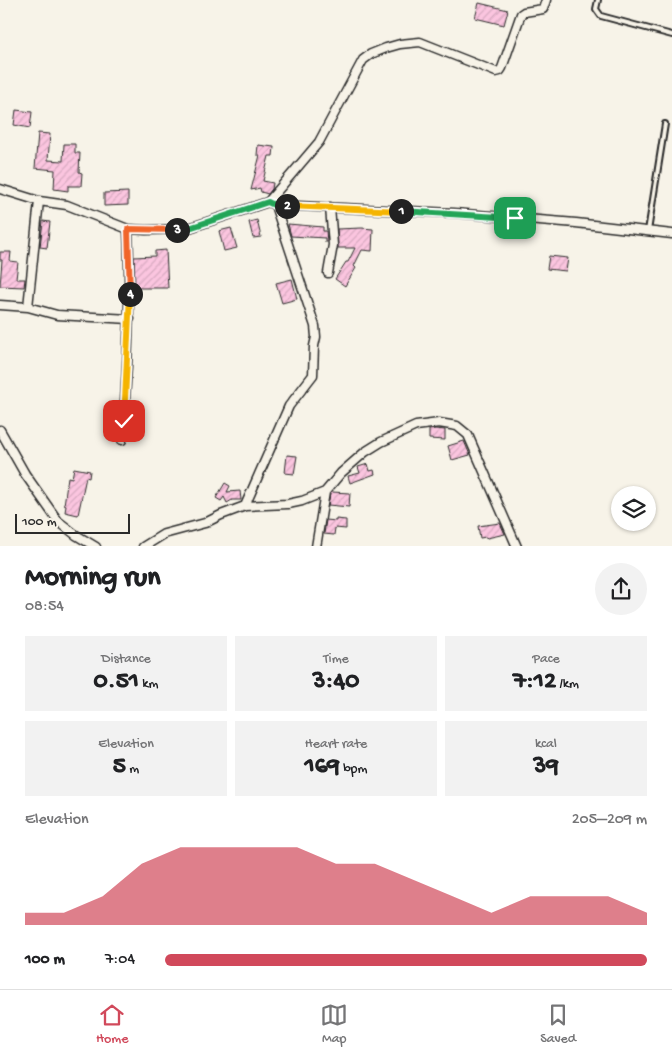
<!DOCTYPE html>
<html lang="en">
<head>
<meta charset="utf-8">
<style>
	:root { --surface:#fff; --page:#f2f2f2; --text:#202124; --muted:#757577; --line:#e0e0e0; --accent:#d1495b }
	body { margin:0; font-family:"Gochi Hand",sans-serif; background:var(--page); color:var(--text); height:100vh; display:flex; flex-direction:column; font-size:19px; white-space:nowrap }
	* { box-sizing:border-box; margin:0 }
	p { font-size:16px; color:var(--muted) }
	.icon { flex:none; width:28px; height:28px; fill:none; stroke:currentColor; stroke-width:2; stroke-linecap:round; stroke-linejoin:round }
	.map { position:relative; height:546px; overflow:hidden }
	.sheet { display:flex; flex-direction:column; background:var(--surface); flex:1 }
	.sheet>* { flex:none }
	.controls { position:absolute; left:611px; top:486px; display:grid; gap:10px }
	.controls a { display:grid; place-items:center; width:45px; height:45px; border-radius:50%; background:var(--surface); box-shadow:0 1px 4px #0004; font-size:25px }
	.scale { position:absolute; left:15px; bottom:12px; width:115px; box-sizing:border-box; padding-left:5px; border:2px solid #2b2b2b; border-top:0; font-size:14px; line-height:18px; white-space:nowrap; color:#2b2b2b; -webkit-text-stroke:4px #f7f3e8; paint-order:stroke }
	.pin { position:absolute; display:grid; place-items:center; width:42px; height:42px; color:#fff; margin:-21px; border-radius:10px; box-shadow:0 2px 8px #0006 }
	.km { position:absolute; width:25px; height:25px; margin:-12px; border-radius:50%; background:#222; color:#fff; font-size:14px; line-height:25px; text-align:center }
	.round { display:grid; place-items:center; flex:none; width:52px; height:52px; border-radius:26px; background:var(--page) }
	.head { display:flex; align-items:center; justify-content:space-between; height:85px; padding:0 25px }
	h1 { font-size:28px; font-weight:700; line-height:38px }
	.metrics { display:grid; grid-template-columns:repeat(3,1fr); gap:8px; height:85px; padding:5px 25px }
	.metrics div { display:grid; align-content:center; border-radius:0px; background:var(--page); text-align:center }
	.metrics b { font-size:25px; font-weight:700 }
	.metrics small { font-size:14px; font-weight:400 }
	.metrics p { font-size:14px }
	.chart { height:140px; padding:10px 25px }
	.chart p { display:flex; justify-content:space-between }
	.chart svg { width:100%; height:90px; margin-top:5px; fill:var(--accent); opacity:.7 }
	ul { padding:0 25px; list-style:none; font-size:16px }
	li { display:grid; grid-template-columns:80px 60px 1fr; align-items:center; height:38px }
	li i { height:12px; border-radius:6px; background:var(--accent) }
	.menu { display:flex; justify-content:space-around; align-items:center; height:70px; border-top:1px solid var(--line); background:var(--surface); font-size:14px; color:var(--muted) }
	.menu a { display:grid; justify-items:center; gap:2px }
	.menu .current { color:var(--accent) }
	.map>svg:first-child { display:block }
</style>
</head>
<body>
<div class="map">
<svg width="672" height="547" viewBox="0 0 672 547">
	<defs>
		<pattern id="building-hatch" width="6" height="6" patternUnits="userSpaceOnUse" patternTransform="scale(1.25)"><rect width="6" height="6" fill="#fbc5df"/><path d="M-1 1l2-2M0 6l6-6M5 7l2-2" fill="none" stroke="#d7a9c0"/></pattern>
	</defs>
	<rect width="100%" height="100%" fill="#f7f3e8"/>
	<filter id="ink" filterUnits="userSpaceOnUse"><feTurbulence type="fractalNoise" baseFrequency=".02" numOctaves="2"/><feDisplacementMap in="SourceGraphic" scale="10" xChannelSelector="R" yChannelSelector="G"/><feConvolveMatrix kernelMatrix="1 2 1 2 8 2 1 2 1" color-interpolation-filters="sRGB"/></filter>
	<g filter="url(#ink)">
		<!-- building -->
		<path fill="url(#building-hatch)" stroke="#2b2b2b" d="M 479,3 L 508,10 L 504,25 L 475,18 Z
			M 16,110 L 32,112 L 30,128 L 14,125 Z
			M 38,133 L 50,134 L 48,160 L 63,161 L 64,144 L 75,144 L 75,153 L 80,153 L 79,172 L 82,173 L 81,186 L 68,186 L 68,191 L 54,189 L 55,170 L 35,168 Z
			M 258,145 L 274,147 L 273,156 L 269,156 L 263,181 L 273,183 L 272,189 L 268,194 L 261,192 L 260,188 L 251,190 L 260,155 L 257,155 Z
			M 128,192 L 128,205 L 104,206 L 104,193 Z
			M 257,220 L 261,237 L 253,238 L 249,222 Z
			M 43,221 L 50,222 L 47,248 L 40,247 Z
			M 288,224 L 323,227 L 323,231 L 326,231 L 327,242 L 325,242 L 325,238 L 291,236 Z
			M 231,228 L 237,248 L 224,251 L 219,231 Z
			M 362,228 L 373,229 L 372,251 L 362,250 L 354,266 L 356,268 L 345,286 L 335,279 L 346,262 L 348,262 L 355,248 L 338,248 L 337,229 Z
			M 166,250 L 168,288 L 135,288 L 134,257 L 155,256 L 155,251 Z
			M 0,252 L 11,252 L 10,261 L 18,262 L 16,279 L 25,279 L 24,287 L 0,286 L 2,260 L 0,260 Z
			M 549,256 L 568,258 L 566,271 L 547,269 Z
			M 292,279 L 297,299 L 282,303 L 276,283 Z
			M 130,406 L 143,407 L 140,425 L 129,423 Z
			M 435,429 L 445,430 L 445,440 L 429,439 L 429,430 Z
			M 464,441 L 470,455 L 452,460 L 448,446 Z
			M 287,455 L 297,456 L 294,474 L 285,473 Z
			M 368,464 L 370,471 L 374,470 L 375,474 L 350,483 L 348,476 L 360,473 L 358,467 Z
			M 74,468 L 90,471 L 89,478 L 86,477 L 78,515 L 65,512 L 66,506 L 64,505 L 68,477 L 72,478 Z
			M 225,483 L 230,486 L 227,492 L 240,491 L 241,500 L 232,500 L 227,503 L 224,497 L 221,501 L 216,498 Z
			M 332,492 L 350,493 L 349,507 L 328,505 L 330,494 Z
			M 336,519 L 346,520 L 346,529 L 335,528 L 334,535 L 324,534 L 326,520 L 336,521 Z
			M 500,523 L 505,534 L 487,538 L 486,537 L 480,538 L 478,526 Z"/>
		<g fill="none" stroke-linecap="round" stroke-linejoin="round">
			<defs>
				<path id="service" d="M 598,0 L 596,9 L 601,16 L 672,35
					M 648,231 L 665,124"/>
				<path id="minor" d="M 0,189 L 39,201 L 67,205 L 128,229 L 146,230 L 186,229 L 268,202 L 275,205 L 454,213 L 576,223 L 672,234
					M 268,202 L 319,142 L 363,60 L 371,54 L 386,48 L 400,44 L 420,42 L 496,72 L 500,71 L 502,68 L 521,14 L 524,12 L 543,9 L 546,0
					M 328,273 L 333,245 L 330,207
					M 0,305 L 28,307 L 57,315 L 130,319
					M 28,307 L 39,201
					M 0,430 L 25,474 L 58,521 L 76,535 L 96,547
					M 122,440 C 128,370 131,299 128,229
					M 245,506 L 289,406 L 313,375 L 314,346 L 316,337 L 315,326 L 275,205
					M 143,547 L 164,534 L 205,523 L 221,515 L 245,506 L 288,504 L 302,501 L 325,492 L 341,473 L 365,452 L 381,442 L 416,426 L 439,423 L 457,426 L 468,435 L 517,547
					M 316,547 L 325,492"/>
			</defs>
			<!-- service casing -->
			<use href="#service" stroke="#2b2b2b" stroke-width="8"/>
			<!-- minor casing -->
			<use href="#minor" stroke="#2b2b2b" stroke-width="11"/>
			<!-- service -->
			<use href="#service" stroke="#f7f3e8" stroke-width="4"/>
			<!-- minor -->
			<use href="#minor" stroke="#f7f3e8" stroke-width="8"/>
		</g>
	</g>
	<g fill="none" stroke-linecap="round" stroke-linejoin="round" filter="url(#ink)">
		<defs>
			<path id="split-1" d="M 401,211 L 515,218"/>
			<path id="split-2" d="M 287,206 L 401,211"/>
			<path id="split-3" d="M 177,230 L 186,229 L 268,202 L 274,205 L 287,206"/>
			<path id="split-4" d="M 130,294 L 128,229 L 177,230"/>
			<path id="split-5" d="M 124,421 L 130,294"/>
		</defs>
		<!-- split-1 casing -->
		<use href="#split-1" stroke="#fff" stroke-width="10"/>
		<!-- split-2 casing -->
		<use href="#split-2" stroke="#fff" stroke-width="10"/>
		<!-- split-3 casing -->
		<use href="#split-3" stroke="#fff" stroke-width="10"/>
		<!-- split-4 casing -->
		<use href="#split-4" stroke="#fff" stroke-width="10"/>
		<!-- split-5 casing -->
		<use href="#split-5" stroke="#fff" stroke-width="10"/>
		<!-- split-1 -->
		<use href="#split-1" stroke="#22a559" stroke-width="6"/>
		<!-- split-2 -->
		<use href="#split-2" stroke="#f5b400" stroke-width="6"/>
		<!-- split-3 -->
		<use href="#split-3" stroke="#22a559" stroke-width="6"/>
		<!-- split-4 -->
		<use href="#split-4" stroke="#f0652b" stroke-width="6"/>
		<!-- split-5 -->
		<use href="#split-5" stroke="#f5b400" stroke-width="6"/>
	</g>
</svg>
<div class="controls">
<a><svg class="icon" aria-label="layers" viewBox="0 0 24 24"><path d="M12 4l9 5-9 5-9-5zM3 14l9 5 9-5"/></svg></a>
</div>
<div class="scale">100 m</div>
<div class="pin" style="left:515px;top:218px;background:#1e9e55"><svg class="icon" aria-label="arrive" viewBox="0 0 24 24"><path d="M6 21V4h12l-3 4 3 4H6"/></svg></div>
<div class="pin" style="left:124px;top:421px;background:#d93025"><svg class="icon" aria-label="check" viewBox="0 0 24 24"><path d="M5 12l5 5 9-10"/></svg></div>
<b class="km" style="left:401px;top:211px">1</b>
<b class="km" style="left:287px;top:206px">2</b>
<b class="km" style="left:177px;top:230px">3</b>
<b class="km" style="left:130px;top:294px">4</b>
</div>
<section class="sheet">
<div class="head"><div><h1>Morning run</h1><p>08:54</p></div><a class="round"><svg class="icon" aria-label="share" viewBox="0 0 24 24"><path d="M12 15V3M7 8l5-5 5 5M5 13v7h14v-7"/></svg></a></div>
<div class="metrics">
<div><p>Distance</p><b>0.51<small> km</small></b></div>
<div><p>Time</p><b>3:40</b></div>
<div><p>Pace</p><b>7:12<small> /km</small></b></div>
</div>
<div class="metrics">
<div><p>Elevation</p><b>5<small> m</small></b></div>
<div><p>Heart rate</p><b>169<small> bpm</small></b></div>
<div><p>kcal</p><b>39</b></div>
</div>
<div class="chart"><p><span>Elevation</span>205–209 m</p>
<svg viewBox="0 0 160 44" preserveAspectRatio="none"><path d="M0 44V38L10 38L20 30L30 14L40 6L50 6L60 6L70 6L80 14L90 14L100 22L110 30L120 38L130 30L140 30L150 30L160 38V44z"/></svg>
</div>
<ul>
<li><b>100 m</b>7:04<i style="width:100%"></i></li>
</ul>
</section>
<nav class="menu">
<a class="current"><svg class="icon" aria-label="home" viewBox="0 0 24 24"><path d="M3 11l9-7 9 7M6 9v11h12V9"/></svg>Home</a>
<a><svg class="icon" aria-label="map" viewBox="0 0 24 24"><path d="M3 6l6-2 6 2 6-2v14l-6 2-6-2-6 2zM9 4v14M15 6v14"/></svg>Map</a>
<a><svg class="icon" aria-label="saved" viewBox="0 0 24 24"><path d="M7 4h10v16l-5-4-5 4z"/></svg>Saved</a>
</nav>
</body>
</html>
